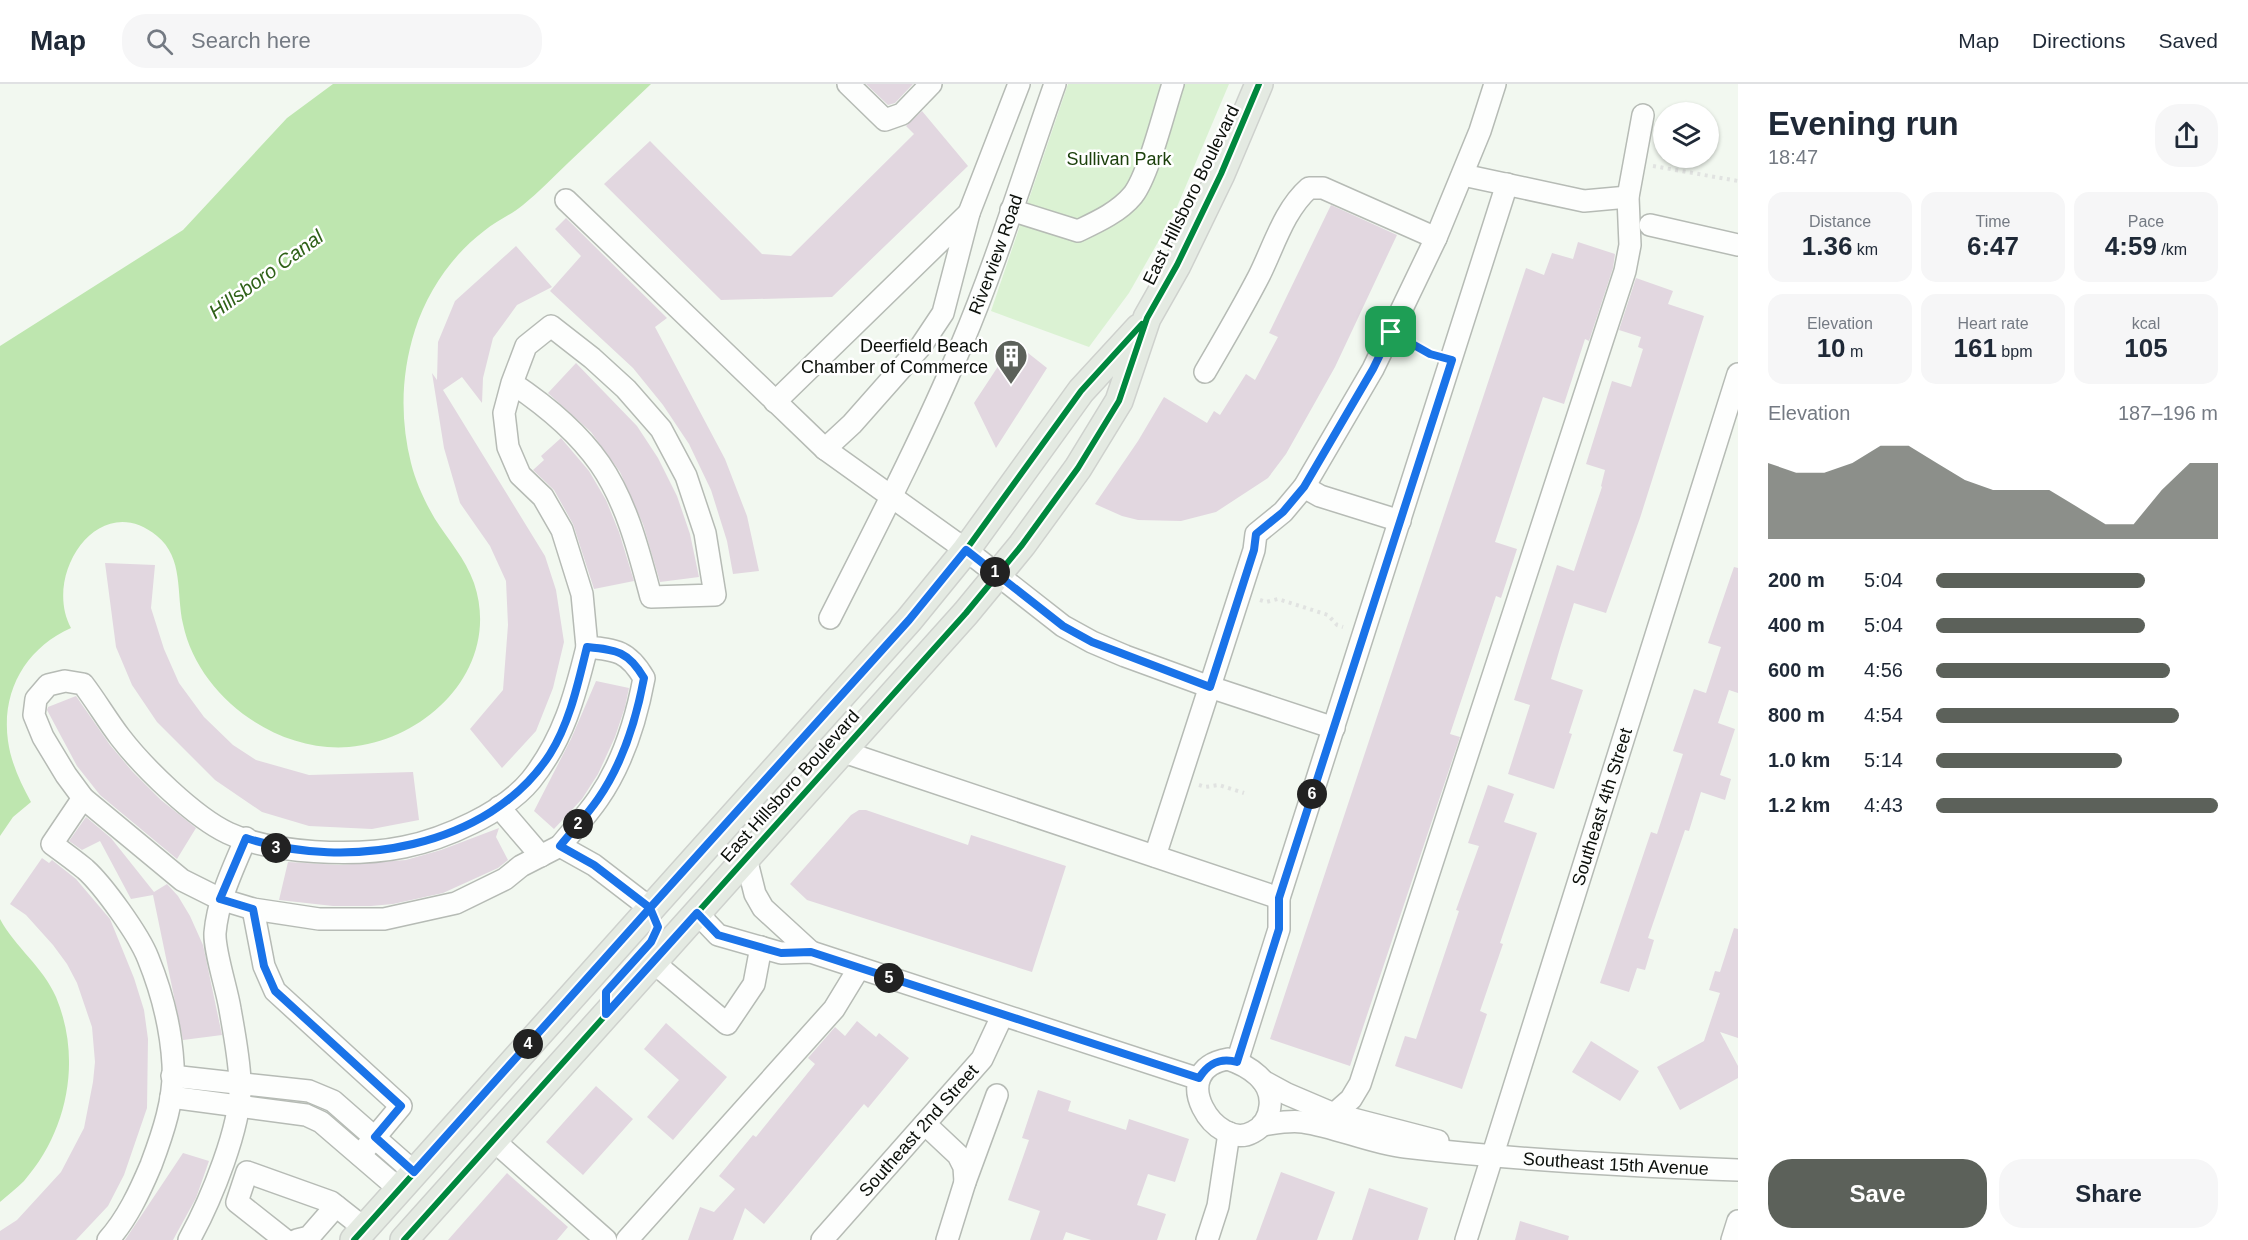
<!DOCTYPE html>
<html lang="en">
<head>
<meta charset="utf-8">
<style>
	:root { --surface:#fff; --page:#f6f6f7; --text:#1f2937; --muted:#747a83; --line:#e0e1e3; --accent:#5c615a }
	body { margin:0; font-family:Helvetica,sans-serif; background:var(--page); color:var(--text); height:100vh; display:flex; flex-direction:column; font-size:22px; white-space:nowrap }
	* { box-sizing:border-box; margin:0 }
	p { font-size:20px; color:var(--muted) }
	.icon { flex:none; width:33px; height:33px; fill:none; stroke:currentColor; stroke-width:2; stroke-linecap:round; stroke-linejoin:round }
	.map { position:relative; flex:1; overflow:hidden }
	.drawer { display:flex; flex-direction:column; background:var(--surface); width:510px }
	.drawer>* { flex:none }
	.tools { position:absolute; left:1653px; top:18px; display:grid; gap:12px }
	.tools a { display:grid; place-items:center; width:66px; height:66px; border-radius:50%; background:var(--surface); box-shadow:0 2px 4px #0004; font-size:30px }
	.pin { position:absolute; display:grid; place-items:center; width:51px; height:51px; color:#fff; margin:-26px; border-radius:12px; box-shadow:0 3px 9px #0006 }
	.km { position:absolute; width:30px; height:30px; margin:-15px; border-radius:50%; background:#222; color:#fff; font-size:16px; line-height:30px; text-align:center }
	.round { display:grid; place-items:center; flex:none; width:63px; height:63px; border-radius:24px; background:var(--page) }
	.overview { display:flex; align-items:center; justify-content:space-between; height:102px; padding:0 30px }
	h1 { font-size:33px; font-weight:700; line-height:45px }
	.stats { display:grid; grid-template-columns:repeat(3,1fr); gap:9px; height:102px; padding:6px 30px }
	.stats div { display:grid; align-content:center; border-radius:15px; background:var(--page); text-align:center }
	.stats b { font-size:26px; font-weight:700 }
	.stats small { font-size:16px; font-weight:400 }
	.stats p { font-size:16px }
	.chart { height:168px; padding:12px 30px }
	.chart p { display:flex; justify-content:space-between }
	.chart svg { width:100%; height:108px; margin-top:6px; fill:var(--accent); opacity:.7 }
	.primary-button { display:flex; gap:12px; margin-top:auto; padding:12px 30px }
	.primary-button a { flex:1; height:69px; border-radius:24px; background:var(--accent); color:#fff; font-size:24px; font-weight:700; line-height:69px; text-align:center }
	.primary-button a+a { background:var(--page); color:var(--text) }
	ul { padding:0 30px; list-style:none; font-size:20px }
	li { display:grid; grid-template-columns:96px 72px 1fr; align-items:center; height:45px }
	li i { height:15px; border-radius:8px; background:var(--accent) }
	header { display:flex; align-items:center; gap:36px; box-sizing:border-box; height:84px; padding:0 30px; background:var(--surface); border-bottom:2px solid var(--line) }
	header strong { font-size:28px }
	nav { display:flex; gap:33px; margin-inline-start:auto; font-size:21px }
	.search { width:420px; height:54px; background:var(--page); display:flex; align-items:center; gap:15px; box-sizing:border-box; padding:0 21px; border-radius:24px; color:var(--muted); font-size:22px }
	main { display:flex; flex:1; min-height:0 }
	.map>svg:first-child { display:block }
</style>
</head>
<body>
<header>
<strong>Map</strong>
<div class="search"><svg class="icon" aria-label="search" viewBox="0 0 24 24"><circle cx="10" cy="10" r="6"/><path d="M15 15l6 6"/></svg>Search here</div>
<nav><a>Map</a><a>Directions</a><a>Saved</a></nav>
</header>
<main>
<div class="map">
<svg width="1738" height="1156" viewBox="0 0 1738 1156">
	<rect width="100%" height="100%" fill="#f2f8f0"/>
	<!-- green -->
	<path fill="#dbf2d3" d="M 1068,0 L 1229,0 L 1174,130 L 1129,209 L 1089,263 L 991,227 Z"/>
	<!-- water -->
	<path fill="#bee6af" d="M 333,0 L 651,0 C 623,26 596,53 568,79 C 553,93 539,108 523,121 C 511,131 496,137 484,147 C 452,171 427,208 415,246 C 401,290 400,335 411,379 C 416,399 425,418 435,435 C 449,457 465,474 474,499 C 502,582 429,656 349,663 C 276,669 198,612 183,540 C 176,509 184,474 157,452 C 99,404 42,491 71,544 C 26,564 1,607 8,657 C 11,679 21,700 31,718 L 13,733 L 0,752 L 0,262 L 183,146 L 287,34 Z
		M 0,835 C 15,863 43,883 56,913 C 82,975 68,1047 24,1097 C 17,1104 8,1111 0,1118 Z"/>
	<!-- building -->
	<path fill="#e2d7e0" d="M 866,0 L 913,0 L 895,19 L 888,21 Z
		M 922,27 L 968,82 L 832,213 L 721,216 L 604,100 L 650,57 L 762,170 L 791,172 L 914,50 L 906,42 Z
		M 1331,121 L 1397,151 L 1335,283 L 1286,370 L 1268,394 L 1216,428 L 1181,437 L 1138,436 L 1122,432 L 1095,420 L 1138,357 L 1164,313 L 1207,339 L 1214,327 L 1220,331 L 1246,290 L 1255,296 L 1278,253 L 1269,249 Z
		M 566,134 L 667,234 L 655,243 L 725,375 L 747,432 L 759,487 L 733,490 L 727,457 L 711,406 L 689,360 L 663,321 L 633,284 L 550,207 L 581,172 L 555,145 Z
		M 1578,158 L 1615,170 L 1613,184 L 1589,257 L 1585,255 L 1564,320 L 1543,313 L 1495,458 L 1517,465 L 1501,514 L 1496,512 L 1450,650 L 1460,653 L 1350,982 L 1270,955 L 1526,184 L 1544,191 L 1552,169 L 1573,175 Z
		M 516,162 L 552,203 L 517,221 L 493,254 L 483,294 L 482,319 L 462,293 L 443,306 L 545,472 L 556,506 L 564,558 L 553,604 L 536,647 L 502,684 L 470,645 L 503,606 L 508,541 L 506,497 L 490,462 L 460,419 L 444,364 L 432,289 L 437,296 L 438,258 L 455,217 Z
		M 1636,194 L 1673,207 L 1668,220 L 1704,232 L 1640,434 L 1606,529 L 1574,519 L 1560,564 L 1551,595 L 1583,606 L 1569,649 L 1572,650 L 1554,705 L 1508,690 L 1530,621 L 1514,616 L 1557,481 L 1574,487 L 1602,403 L 1601,402 L 1605,386 L 1586,380 L 1612,297 L 1631,303 L 1643,265 L 1638,263 L 1641,253 L 1619,246 Z
		M 1014,258 L 1047,284 L 996,364 L 974,319 Z
		M 576,279 L 637,342 L 658,374 L 677,412 L 690,450 L 699,493 L 660,498 L 643,440 L 620,388 L 591,348 L 548,309 Z
		M 561,354 L 589,387 L 606,416 L 619,448 L 634,497 L 594,505 L 573,440 L 554,406 L 533,386 L 544,376 L 541,372 Z
		M 105,479 L 155,481 L 151,524 L 164,565 L 179,599 L 204,633 L 233,661 L 256,676 L 309,691 L 413,688 L 419,736 L 372,745 L 309,742 L 262,728 L 215,696 L 157,638 L 132,601 L 116,563 Z
		M 1734,483 L 1738,484 L 1738,609 L 1729,606 L 1718,639 L 1735,645 L 1720,691 L 1731,695 L 1725,716 L 1701,708 L 1689,747 L 1685,746 L 1648,854 L 1654,856 L 1645,886 L 1637,884 L 1629,908 L 1600,899 L 1651,748 L 1657,750 L 1683,670 L 1673,667 L 1694,605 L 1706,609 L 1721,563 L 1708,559 Z
		M 596,597 L 629,604 L 625,623 L 615,653 L 598,690 L 582,715 L 554,745 L 534,727 L 571,655 Z
		M 76,612 L 110,661 L 132,687 L 161,716 L 196,744 L 177,775 L 100,711 L 77,682 L 47,626 L 48,623 Z
		M 1488,701 L 1514,710 L 1504,738 L 1537,749 L 1500,859 L 1503,860 L 1480,927 L 1487,930 L 1462,1005 L 1395,982 L 1405,952 L 1416,955 L 1459,827 L 1456,826 L 1479,762 L 1468,759 Z
		M 859,726 L 866,726 L 968,761 L 971,751 L 1066,782 L 1032,888 L 807,816 L 790,800 L 851,731 Z
		M 86,733 L 111,754 L 154,808 L 167,800 L 178,812 L 190,832 L 203,861 L 222,951 L 183,956 L 153,811 L 131,815 L 100,757 L 82,766 L 69,757 Z
		M 499,744 L 496,753 L 508,776 L 498,784 L 443,809 L 393,820 L 371,822 L 333,822 L 279,816 L 288,778 L 339,781 L 406,776 L 441,766 Z
		M 42,774 L 49,779 L 52,776 L 76,795 L 110,835 L 134,894 L 144,926 L 148,955 L 147,1024 L 124,1091 L 108,1122 L 76,1156 L 0,1156 L 0,1147 L 17,1136 L 61,1088 L 84,1044 L 93,998 L 95,978 L 92,943 L 77,899 L 67,880 L 53,861 L 26,831 L 10,820 Z
		M 1734,844 L 1738,845 L 1738,954 L 1720,948 L 1738,982 L 1738,994 L 1680,1026 L 1657,983 L 1704,957 L 1720,909 L 1709,906 L 1715,887 L 1720,888 Z
		M 857,937 L 876,953 L 879,949 L 909,974 L 868,1024 L 864,1020 L 764,1140 L 745,1124 L 733,1156 L 688,1156 L 700,1123 L 714,1128 L 735,1105 L 719,1092 L 753,1051 L 756,1053 L 815,980 L 808,974 L 835,943 L 845,952 Z
		M 666,939 L 727,993 L 673,1056 L 647,1033 L 679,996 L 644,965 Z
		M 1591,957 L 1639,987 L 1620,1017 L 1572,988 Z
		M 596,1002 L 633,1035 L 583,1091 L 546,1058 Z
		M 1038,1006 L 1071,1017 L 1068,1027 L 1126,1046 L 1129,1035 L 1189,1055 L 1175,1098 L 1148,1090 L 1137,1121 L 1166,1130 L 1157,1156 L 1091,1156 L 1066,1148 L 1063,1156 L 1030,1156 L 1040,1127 L 1008,1116 L 1029,1056 L 1022,1054 Z
		M 183,1069 L 209,1077 L 196,1114 L 173,1156 L 125,1156 Z
		M 1281,1088 L 1335,1108 L 1317,1156 L 1256,1156 Z
		M 507,1089 L 568,1143 L 557,1156 L 448,1156 Z
		M 1369,1104 L 1428,1124 L 1418,1156 L 1352,1156 Z
		M 1520,1137 L 1569,1152 L 1568,1156 L 1515,1156 Z"/>
	<g fill="none" stroke-linecap="round" stroke-linejoin="round">
		<defs>
			<g id="minor">
				<path d="M 848,0 L 885,36 L 902,30 L 931,0"/>
				<path d="M 1463,91 L 1584,117 L 1628,113"/>
				<path d="M 566,116 L 825,365 L 966,466 L 1063,542 L 1092,558 L 1125,572 L 1210,603 L 1334,644"/>
				<path d="M 1011,126 L 1078,147 C 1097,138 1119,128 1133,111 C 1149,90 1164,27 1173,0"/>
				<path d="M 969,129 L 1019,0"/>
				<path d="M 1650,141 L 1738,161"/>
				<path d="M 1205,288 C 1223,257 1242,225 1259,192 C 1274,162 1284,126 1309,104 L 1323,104 L 1436,154"/>
				<path d="M 512,299 C 545,321 577,347 600,380 C 627,419 639,468 651,513 L 715,511 L 705,449 L 686,392 L 661,345 L 626,305 L 592,274 L 551,242 L 526,262 L 512,299 L 504,329 L 508,363 L 520,391 L 543,413 L 562,446 L 582,510 L 587,563 C 617,566 628,567 644,594 C 636,637 623,679 598,715 C 587,731 573,746 560,762 L 594,781 L 650,824"/>
				<path d="M 775,318 L 969,129 L 943,229 L 921,262 L 852,340 L 825,365"/>
				<path d="M 1304,403 L 1320,412 L 1400,437"/>
				<path id="s1" d="M 830,534 C 875,445 922,355 961,262 C 997,177 1024,88 1055,0"/>
				<path d="M 841,667 L 1279,814"/>
				<path d="M 83,714 L 52,760 C 63,768 74,776 85,785 C 103,801 139,851 148,874 C 161,906 171,945 173,980 C 175,1014 163,1049 151,1081 C 140,1107 127,1135 108,1156"/>
				<path d="M 499,723 L 541,772"/>
				<path d="M 560,762 L 521,782 L 505,795 L 456,819 L 384,835 L 319,835 L 253,825 L 220,815 L 182,796 L 83,714 L 66,691 L 43,653 L 34,631 L 36,615 L 48,601 L 65,597 L 83,600 C 96,617 107,636 120,653 C 143,683 194,733 228,749 C 273,770 355,773 404,763 C 444,755 504,729 531,696 C 563,656 575,612 587,563"/>
				<path d="M 1155,772 L 1254,466 L 1256,450 L 1283,428 L 1304,403 L 1373,285 L 1436,154 L 1480,47 L 1495,0"/>
				<path d="M 746,774 L 755,810 L 763,824 L 811,868"/>
				<path d="M 253,825 L 264,882 L 275,907 L 401,1022 L 360,1071"/>
				<path d="M 697,829 L 718,851 L 781,869 L 811,868 L 1199,995"/>
				<path d="M 653,878 L 727,940 L 754,900 L 761,863"/>
				<path d="M 1228,975 C 1249,982 1273,997 1270,1022 C 1269,1033 1263,1043 1253,1048 C 1216,1069 1164,986 1228,975 Z"/>
				<path d="M 1237,978 L 1279,845 L 1279,814 L 1507,100"/>
				<path d="M 172,992 L 309,1007 L 333,1017 L 414,1088"/>
				<path d="M 1263,997 L 1287,1010 L 1334,1030 L 1438,1057"/>
				<path d="M 171,1013 L 306,1031 L 321,1038 L 399,1105"/>
				<path d="M 1334,1030 L 1351,1015 L 1360,1000 L 1625,187 L 1630,161 L 1628,113 L 1643,31"/>
				<path d="M 925,1040 L 958,1071 L 964,1083 L 965,1098"/>
				<path id="s2" d="M 1262,1041 C 1276,1039 1289,1036 1303,1038 C 1337,1043 1370,1059 1405,1063 C 1516,1076 1627,1082 1738,1086"/>
				<path d="M 493,1056 L 606,1156"/>
				<path d="M 189,1156 C 210,1118 243,1040 240,997 C 239,973 234,948 230,925 C 227,905 214,867 215,849 C 218,815 233,785 246,754"/>
				<path d="M 285,1156 L 237,1118 L 247,1088 L 331,1118 L 364,1144"/>
				<path d="M 297,1156 L 309,1153 L 336,1122"/>
				<path d="M 627,1156 L 834,925 L 859,884"/>
				<path id="s3" d="M 822,1156 L 982,975 L 1002,932"/>
				<path d="M 947,1156 L 965,1098 L 997,1011"/>
				<path d="M 1207,1156 L 1218,1122 L 1229,1049"/>
				<path id="s4" d="M 1466,1156 L 1738,290"/>
				<path d="M 1732,1156 L 1738,1137"/>
			</g>
			<path id="major" d="M 354,1156 L 909,536 L 966,466 L 1081,307 L 1139,244
				M 404,1156 L 966,529 L 1022,461 L 1078,384 L 1119,317 L 1147,234 L 1177,181 L 1221,90 L 1259,0"/>
		</defs>
		<!-- minor casing -->
		<use href="#minor" stroke="#b6bbb5" stroke-width="24"/>
		<!-- major casing -->
		<use href="#major" stroke="#ced1cd" stroke-width="30"/>
		<!-- path -->
		<path stroke="#e1e3e1" stroke-width="4" stroke-dasharray="3 4.5" stroke-linecap="butt" d="M 1653,82 L 1738,97
			M 1409,257 L 1431,270
			M 1260,516 L 1266,518 L 1278,515 L 1328,531 L 1337,541 L 1343,543
			M 1199,701 L 1205,703 L 1219,701 L 1244,709"/>
		<!-- minor -->
		<use href="#minor" stroke="#fdfefd" stroke-width="21"/>
		<!-- major -->
		<use href="#major" stroke="#e4eae2" stroke-width="27"/>
		<defs>
			<path id="cycleway" d="M 354,1156 L 909,536 L 966,466 L 1081,307 L 1142,240
				M 404,1156 L 966,529 L 1022,461 L 1078,384 L 1119,317 L 1147,234 L 1177,181 L 1221,90 L 1259,0"/>
		</defs>
		<!-- cycleway casing -->
		<use href="#cycleway" stroke="#fff" stroke-width="10"/>
		<!-- cycleway -->
		<use href="#cycleway" stroke="#00873e" stroke-width="6"/>
	</g>
	<g fill="none" stroke-linecap="round" stroke-linejoin="round">
		<defs>
			<path id="route" d="M 1391,248 L 1373,285 L 1304,403 L 1283,428 L 1256,450 L 1254,466 L 1210,603 L 1092,558 L 1063,542 L 966,466 L 909,536 L 650,824 L 594,781 L 560,762 C 573,746 587,731 598,715 C 623,679 636,637 644,594 C 628,567 617,566 587,563 C 578,599 570,638 550,670 C 489,765 347,787 246,754 L 220,815 L 253,825 L 264,882 L 275,907 L 401,1022 L 375,1053 L 414,1088 L 650,824 L 658,843 L 651,858 L 606,908 L 606,930 L 697,829 L 718,851 L 781,869 L 811,868 L 1199,994 C 1208,980 1219,973 1237,978 L 1279,845 L 1279,814 L 1452,276 L 1430,270 L 1391,248"/>
		</defs>
		<!-- route casing -->
		<use href="#route" stroke="#fff" stroke-width="12"/>
		<!-- route -->
		<use href="#route" stroke="#1a73e8" stroke-width="8"/>
	</g>
	<!-- icons -->
	<defs>
		<symbol id="building-pin" viewBox="-11 -11 22 30"><path d="M0 17L-7.5 6A9.5 9.5 0 1 1 7.5 6Z" fill="#5c615a" stroke="#fff"/><path d="M-4-6H4V6H1V3H-1V6H-4ZM-2.5-4.3h1.7v1.8h-1.7ZM.8-4.3h1.7v1.8H.8ZM-2.5-1h1.7V.8h-1.7ZM.8-1h1.7V.8H.8Z" fill="#fff"/></symbol>
	</defs>
	<g fill-rule="evenodd">
		<use href="#building-pin" x="992" y="253" width="38" height="52"/>
	</g>
	<g text-anchor="middle" stroke-width="5" stroke-linejoin="round" paint-order="stroke">
		<!-- park labels -->
		<g font-size="18" fill="#1c400c" stroke="#fff">
			<text x="1119" y="81">Sullivan Park</text>
		</g>
		<!-- street labels -->
		<g font-size="18" fill="#0b0f0a" stroke="#fff">
			<text transform="translate(1191 111) rotate(-64)" y="6">East Hillsboro Boulevard</text>
			<text dy="6" stroke="none"><textPath href="#s1" startOffset="400">Riverview Road</textPath></text>
			<text transform="translate(790 702) rotate(-48)" y="6">East Hillsboro Boulevard</text>
			<text dy="6" stroke="none"><textPath href="#s4" startOffset="454">Southeast 4th Street</textPath></text>
			<text dy="6" stroke="none"><textPath href="#s3" startOffset="146">Southeast 2nd Street</textPath></text>
			<text dy="6" stroke="none"><textPath href="#s2" startOffset="358">Southeast 15th Avenue</textPath></text>
		</g>
		<!-- poi labels -->
		<g font-size="18" fill="#0b0f0a" stroke="#fff" text-anchor="end">
			<text x="988" y="268">Deerfield Beach<tspan x="988" dy="21">Chamber of Commerce</tspan></text>
		</g>
		<!-- water labels -->
		<g font-size="20" font-style="italic" fill="#2e6117" stroke="#fff">
			<text transform="translate(266 190) rotate(-36)" y="7">Hillsboro Canal</text>
		</g>
	</g>
</svg>
<div class="tools">
<a><svg class="icon" aria-label="layers" viewBox="0 0 24 24"><path d="M12 4l9 5-9 5-9-5zM3 14l9 5 9-5"/></svg></a>
</div>
<div class="pin" style="left:1391px;top:248px;background:#1e9e55"><svg class="icon" aria-label="arrive" viewBox="0 0 24 24"><path d="M6 21V4h12l-3 4 3 4H6"/></svg></div>
<b class="km" style="left:995px;top:488px">1</b>
<b class="km" style="left:578px;top:740px">2</b>
<b class="km" style="left:276px;top:764px">3</b>
<b class="km" style="left:528px;top:960px">4</b>
<b class="km" style="left:889px;top:894px">5</b>
<b class="km" style="left:1312px;top:710px">6</b>
</div>
<section class="drawer">
<div class="overview"><div><h1>Evening run</h1><p>18:47</p></div><a class="round"><svg class="icon" aria-label="share" viewBox="0 0 24 24"><path d="M12 15V3M7 8l5-5 5 5M5 13v7h14v-7"/></svg></a></div>
<div class="stats">
<div><p>Distance</p><b>1.36<small> km</small></b></div>
<div><p>Time</p><b>6:47</b></div>
<div><p>Pace</p><b>4:59<small> /km</small></b></div>
</div>
<div class="stats">
<div><p>Elevation</p><b>10<small> m</small></b></div>
<div><p>Heart rate</p><b>161<small> bpm</small></b></div>
<div><p>kcal</p><b>105</b></div>
</div>
<div class="chart"><p><span>Elevation</span>187–196 m</p>
<svg viewBox="0 0 160 44" preserveAspectRatio="none"><path d="M0 44V13L10 17L20 17L30 13L40 6L50 6L60 13L70 20L80 24L90 24L100 24L110 31L120 38L130 38L140 24L150 13L160 13V44z"/></svg>
</div>
<ul>
<li><b>200 m</b>5:04<i style="width:74%"></i></li>
<li><b>400 m</b>5:04<i style="width:74%"></i></li>
<li><b>600 m</b>4:56<i style="width:83%"></i></li>
<li><b>800 m</b>4:54<i style="width:86%"></i></li>
<li><b>1.0 km</b>5:14<i style="width:66%"></i></li>
<li><b>1.2 km</b>4:43<i style="width:100%"></i></li>
</ul>
<div class="primary-button"><a>Save</a><a>Share</a></div>
</section>
</main>
</body>
</html>
